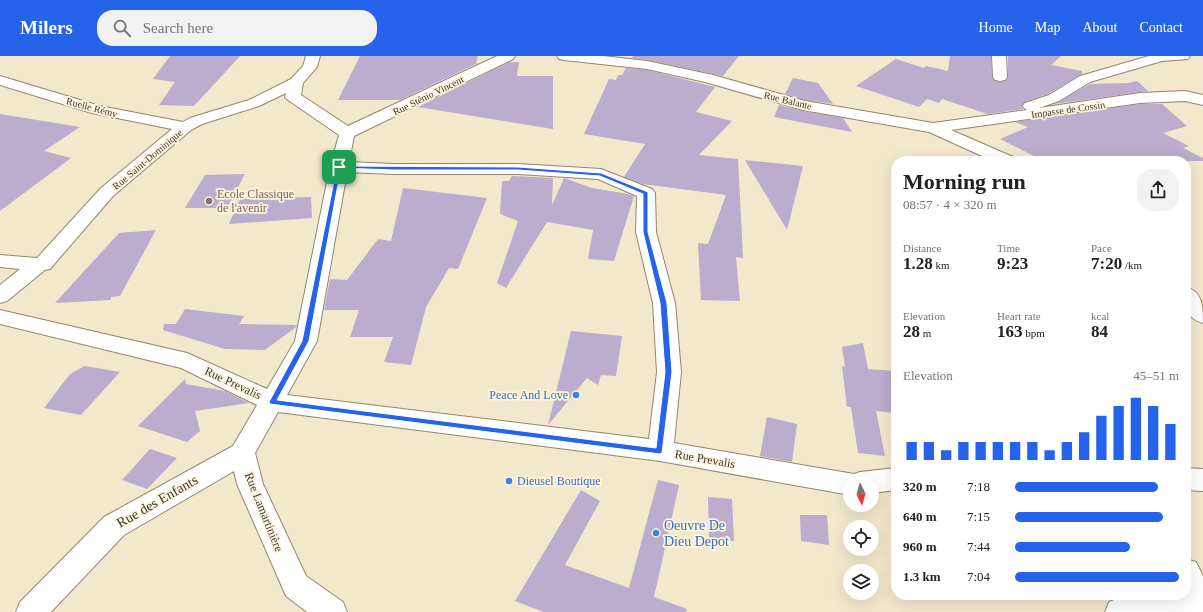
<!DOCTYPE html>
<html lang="en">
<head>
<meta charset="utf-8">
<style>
	:root { --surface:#fff; --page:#f2f2f2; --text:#202124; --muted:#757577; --accent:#2563eb }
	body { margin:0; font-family:Georgia,serif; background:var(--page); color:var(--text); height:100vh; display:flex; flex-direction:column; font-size:15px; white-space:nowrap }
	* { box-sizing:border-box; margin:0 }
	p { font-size:13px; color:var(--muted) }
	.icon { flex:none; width:22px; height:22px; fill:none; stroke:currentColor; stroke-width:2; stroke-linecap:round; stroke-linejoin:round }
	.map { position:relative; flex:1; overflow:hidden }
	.details { position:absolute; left:891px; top:100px; width:300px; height:444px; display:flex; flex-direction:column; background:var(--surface); border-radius:16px; box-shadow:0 4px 16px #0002 }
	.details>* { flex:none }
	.needle { width:26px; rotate:175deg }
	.controls { position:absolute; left:843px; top:420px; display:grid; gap:8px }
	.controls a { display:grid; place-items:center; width:36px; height:36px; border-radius:50%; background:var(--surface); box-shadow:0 4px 16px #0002; font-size:20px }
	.pin { position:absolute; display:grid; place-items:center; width:34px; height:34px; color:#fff; margin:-17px; border-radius:8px; box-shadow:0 2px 6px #0006 }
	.round { display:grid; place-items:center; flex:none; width:42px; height:42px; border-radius:16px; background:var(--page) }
	.head { display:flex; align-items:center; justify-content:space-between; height:68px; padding:0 12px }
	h1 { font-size:22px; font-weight:600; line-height:30px }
	.figures { display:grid; grid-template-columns:repeat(3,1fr); gap:6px; height:68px; padding:4px 12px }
	.figures div { display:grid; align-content:center }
	.figures b { font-size:17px; font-weight:600 }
	.figures small { font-size:11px; font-weight:400 }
	.figures p { font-size:11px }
	.chart { height:112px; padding:8px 12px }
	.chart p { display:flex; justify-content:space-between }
	.chart svg { width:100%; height:72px; margin-top:4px; stroke:var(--accent); stroke-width:6 }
	ul { padding:0 12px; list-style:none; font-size:13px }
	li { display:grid; grid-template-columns:64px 48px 1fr; align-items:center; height:30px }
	li i { height:10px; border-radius:5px; background:var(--accent) }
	header { display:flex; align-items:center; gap:24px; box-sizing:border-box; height:56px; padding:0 20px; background:var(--accent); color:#fff }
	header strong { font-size:19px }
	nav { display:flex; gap:22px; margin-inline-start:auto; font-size:14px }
	.search { width:280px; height:36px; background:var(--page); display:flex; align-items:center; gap:10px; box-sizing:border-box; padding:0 14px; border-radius:16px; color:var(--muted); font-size:15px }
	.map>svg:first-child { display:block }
</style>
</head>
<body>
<header>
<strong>Milers</strong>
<div class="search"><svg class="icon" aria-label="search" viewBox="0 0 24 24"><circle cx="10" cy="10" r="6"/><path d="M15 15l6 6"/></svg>Search here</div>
<nav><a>Home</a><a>Map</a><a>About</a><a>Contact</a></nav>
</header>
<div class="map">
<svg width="1203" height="556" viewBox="0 0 1203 556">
	<rect width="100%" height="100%" fill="#f2e8cc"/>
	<!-- building -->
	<path fill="#baadcd" d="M 170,0 L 240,0 L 194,50 L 159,49 L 175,26 L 153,23 Z
		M 360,0 L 478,0 L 476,7 L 478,7 L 400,44 L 338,44 Z
		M 633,0 L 739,0 L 723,20 L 647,4 L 632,2 Z
		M 950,0 L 991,0 L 992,22 L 995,25 L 1000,26 L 1005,25 L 1008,22 L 1008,0 L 1061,0 L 1051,9 L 1082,15 L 1082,18 L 1048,38 L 1025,46 L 1020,50 L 1023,53 L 988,58 L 942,43 L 939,47 L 927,43 L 919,51 L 856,30 L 896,3 L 924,12 L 926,10 L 948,15 Z
		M 509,6 L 519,6 L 517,20 L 553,20 L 553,73 L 418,51 Z
		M 626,12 L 647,14 L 715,31 L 696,56 L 732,65 L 699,99 L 738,103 L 743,202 L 736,201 L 740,245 L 701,244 L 698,187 L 708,188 L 726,139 L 643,128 L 624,121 L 645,88 L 584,78 L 609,23 L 616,24 L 618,19 L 622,19 Z
		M 793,22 L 818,27 L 833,48 L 805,44 L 785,38 Z
		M 1137,25 L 1148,35 L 1054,48 L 1090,28 L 1129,27 Z
		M 1140,48 L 1162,48 L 1187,70 L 1163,77 L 1189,90 L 1183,92 L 1203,102 L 1203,105 L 1044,105 L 1000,83 L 1028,71 L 1015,66 Z
		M 779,49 L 803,55 L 843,62 L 852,76 L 774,61 Z
		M 0,58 L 80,71 L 44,95 L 71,102 L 0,155 Z
		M 745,104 L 803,110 L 787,174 Z
		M 245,118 L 227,152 L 185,152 L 205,119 Z
		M 512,120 L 553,122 L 552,149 L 564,122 L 592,132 L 628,138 L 634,140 L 614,205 L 588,203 L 593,174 L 547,166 L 506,232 L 497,227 L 518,165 L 500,158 L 502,125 L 509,125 Z
		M 403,132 L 487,142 L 458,213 L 449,212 L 426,251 L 411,309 L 384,306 L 393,281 L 350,281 L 359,254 L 324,254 L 330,223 L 347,224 L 378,183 L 391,185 Z
		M 311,141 L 312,162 L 229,168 L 240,143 Z
		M 156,174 L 120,240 L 111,241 L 111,244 L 55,247 L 119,177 Z
		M 185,253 L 244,260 L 239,268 L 297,269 L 296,271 L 265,294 L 225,293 L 163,274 L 164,268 L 176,268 Z
		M 571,275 L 622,280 L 616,320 L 601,319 L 598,329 L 587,322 L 548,369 Z
		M 863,287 L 868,313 L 896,315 L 896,357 L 876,355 L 885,400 L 858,397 L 851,351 L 847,351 L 842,310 L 845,311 L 842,291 Z
		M 85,310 L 120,316 L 81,359 L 44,352 L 70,318 Z
		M 185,323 L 186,328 L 225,335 L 249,347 L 195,355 L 200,375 L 187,386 L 138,370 Z
		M 767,361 L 797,368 L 792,406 L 760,400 Z
		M 150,393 L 177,402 L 147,433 L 122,424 Z
		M 658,424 L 679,429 L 654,541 L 687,553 L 686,556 L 544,556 L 515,545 L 581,434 L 600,445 L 565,509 L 629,532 Z
		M 708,441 L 732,443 L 734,485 L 709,483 Z
		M 800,459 L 827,459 L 829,489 L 801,485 Z"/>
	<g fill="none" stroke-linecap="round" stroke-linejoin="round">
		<defs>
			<path id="street" d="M 306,0 L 320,0 L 317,11 L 303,27 L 301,39 L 348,70 L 497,0 L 515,0 L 513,3 L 354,80 L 349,106 L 393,108 L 518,108 L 601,113 L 652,133 L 655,137 L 656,176 L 675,247 L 681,316 L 674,387 L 854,418 L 860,416 L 896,412 L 896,434 L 872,437 L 872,427 L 850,427 L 850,439 L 660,405 L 278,356 L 255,397 L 263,428 L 306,520 L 343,546 L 347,556 L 307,556 L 286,540 L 237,428 L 234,415 L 124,479 L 51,556 L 16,556 L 20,546 L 104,461 L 233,390 L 257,349 L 181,312 L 0,268 L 0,254 L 187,297 L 267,333 L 295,285 L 330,111 L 339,79 L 288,44 L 285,41 L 286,37 L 259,50 L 202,68 L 191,74 L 113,140 L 50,213 L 45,214 L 7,245 L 0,247 L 0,229 L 20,213 L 0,211 L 0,199 L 37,202 L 101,132 L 172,73 L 92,57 L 0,29 L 0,20 L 100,50 L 183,66 L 190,62 L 249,44 L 291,23 L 303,10 ZM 347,116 L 393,118 L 518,118 L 598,123 L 637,140 L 636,176 L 653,247 L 657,316 L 649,383 L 287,339 L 317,285 Z
				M 557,0 L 603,0 L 647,5 L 713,19 L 805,45 L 933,67 L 1027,54 L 1022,50 L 1025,47 L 1049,39 L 1080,20 L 1149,0 L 1190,0 L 1188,3 L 1162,5 L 1090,26 L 1059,45 L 1039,52 L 1140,37 L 1185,35 L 1203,39 L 1203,49 L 1185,45 L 1140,47 L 951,74 L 1013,101 L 1015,105 L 993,105 L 929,76 L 803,54 L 705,26 L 647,13 L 564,4 L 559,3 Z
				M 992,0 L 1006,0 L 1007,21 L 1005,24 L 1000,25 L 995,24 L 993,21 Z
				M 1186,231 C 1203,236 1203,251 1203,267 C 1184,262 1186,247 1186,231 Z
				M 1186,412 L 1203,413 L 1203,435 L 1186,434 Z
				M 1186,503 L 1196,506 L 1203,520 L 1203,556 L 1105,556 L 1109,546 C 1133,536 1161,539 1186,539 Z"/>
		</defs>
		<!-- street casing -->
		<use href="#street" stroke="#91876d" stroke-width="2"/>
		<!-- street -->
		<use href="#street" fill="#fff" fill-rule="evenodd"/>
	</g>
	<!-- route -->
	<path fill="#2563eb" stroke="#fff" fill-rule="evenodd" d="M 337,110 L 518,111 L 601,117 L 648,136 L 648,176 L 667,247 L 672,316 L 662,397 L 660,398 L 270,348 L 269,346 L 302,285 ZM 341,112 L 393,114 L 518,114 L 600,120 L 643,138 L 643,176 L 660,247 L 665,316 L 656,392 L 277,344 L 309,285 Z"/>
	<!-- markers -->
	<circle fill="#8d6e63" stroke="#fef5df" stroke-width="1.5" cx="209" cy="145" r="4"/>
	<g fill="#3f7fe0" stroke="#fef5df" stroke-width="1.5">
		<circle cx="576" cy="339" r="4"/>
		<circle cx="509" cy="425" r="4"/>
		<circle cx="656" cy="477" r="4"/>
	</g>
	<g text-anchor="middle" stroke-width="3.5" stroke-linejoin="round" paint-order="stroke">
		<!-- far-street labels -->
		<g font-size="10" fill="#3e392e" stroke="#fef5df">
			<text transform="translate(428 39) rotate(-26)" y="4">Rue Sténio Vincent</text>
			<text transform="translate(788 44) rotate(14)" y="4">Rue Balante</text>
			<text transform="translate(92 51) rotate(15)" y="4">Ruelle Rémy</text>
			<text transform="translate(1068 53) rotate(-8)" y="4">Impasse de Cossin</text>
			<text transform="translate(147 103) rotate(-40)" y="4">Rue Saint-Dominique</text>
		</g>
		<!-- education labels -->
		<g font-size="12" fill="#785e54" stroke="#fef5df" text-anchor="start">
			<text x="217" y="142">Ecole Classique<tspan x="217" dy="14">de l'avenir</tspan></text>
		</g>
		<!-- street labels -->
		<g font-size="12" fill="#3e392e" stroke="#fef5df">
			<text transform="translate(233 327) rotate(25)" y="4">Rue Prevalis</text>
			<text transform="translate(705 403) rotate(10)" y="4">Rue Prevalis</text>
			<text transform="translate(264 456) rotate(68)" y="4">Rue Lamartinière</text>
		</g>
		<!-- shop labels -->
		<g font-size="12" fill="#366cbe" stroke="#fef5df" text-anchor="end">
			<text x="568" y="343">Peace And Love</text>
			<text x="517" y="429" text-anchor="start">Dieusel Boutique</text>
		</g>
		<!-- near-street labels -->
		<g font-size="14" fill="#3e392e" stroke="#fef5df">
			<text transform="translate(157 445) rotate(-30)" y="5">Rue des Enfants</text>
		</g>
		<!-- near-shop labels -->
		<g font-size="14" fill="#366cbe" stroke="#fef5df" text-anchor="start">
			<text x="664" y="474">Oeuvre De<tspan x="664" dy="16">Dieu Depot</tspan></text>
		</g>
	</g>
</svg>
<div class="controls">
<a><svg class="needle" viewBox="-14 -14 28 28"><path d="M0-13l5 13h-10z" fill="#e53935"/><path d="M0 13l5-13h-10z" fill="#757577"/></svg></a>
<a><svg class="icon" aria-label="locate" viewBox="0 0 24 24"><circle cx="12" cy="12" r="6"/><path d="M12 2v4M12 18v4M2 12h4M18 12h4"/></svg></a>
<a><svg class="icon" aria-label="layers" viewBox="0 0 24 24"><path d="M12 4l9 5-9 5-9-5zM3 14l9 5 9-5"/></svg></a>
</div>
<div class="pin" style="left:339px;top:111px;background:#1e9e55"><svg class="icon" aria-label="arrive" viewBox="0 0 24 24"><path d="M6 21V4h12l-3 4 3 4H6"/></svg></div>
<section class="details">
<div class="head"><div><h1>Morning run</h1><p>08:57 · 4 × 320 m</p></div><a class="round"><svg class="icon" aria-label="share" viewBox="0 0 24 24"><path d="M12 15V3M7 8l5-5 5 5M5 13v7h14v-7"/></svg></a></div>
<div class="figures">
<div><p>Distance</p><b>1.28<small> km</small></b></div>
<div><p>Time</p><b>9:23</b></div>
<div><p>Pace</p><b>7:20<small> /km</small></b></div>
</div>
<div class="figures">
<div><p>Elevation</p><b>28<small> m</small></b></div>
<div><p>Heart rate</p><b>163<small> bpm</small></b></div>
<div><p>kcal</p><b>84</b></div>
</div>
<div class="chart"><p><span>Elevation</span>45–51 m</p>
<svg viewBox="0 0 160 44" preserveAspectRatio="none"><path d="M5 44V33M15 44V33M25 44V38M35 44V33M45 44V33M55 44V33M65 44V33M75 44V33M85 44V38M95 44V33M105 44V27M115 44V17M125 44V11M135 44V6M145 44V11M155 44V22"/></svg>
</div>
<ul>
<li><b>320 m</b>7:18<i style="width:87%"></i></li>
<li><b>640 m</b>7:15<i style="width:90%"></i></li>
<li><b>960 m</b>7:44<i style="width:70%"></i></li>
<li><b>1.3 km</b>7:04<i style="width:100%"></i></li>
</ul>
</section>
</div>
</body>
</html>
